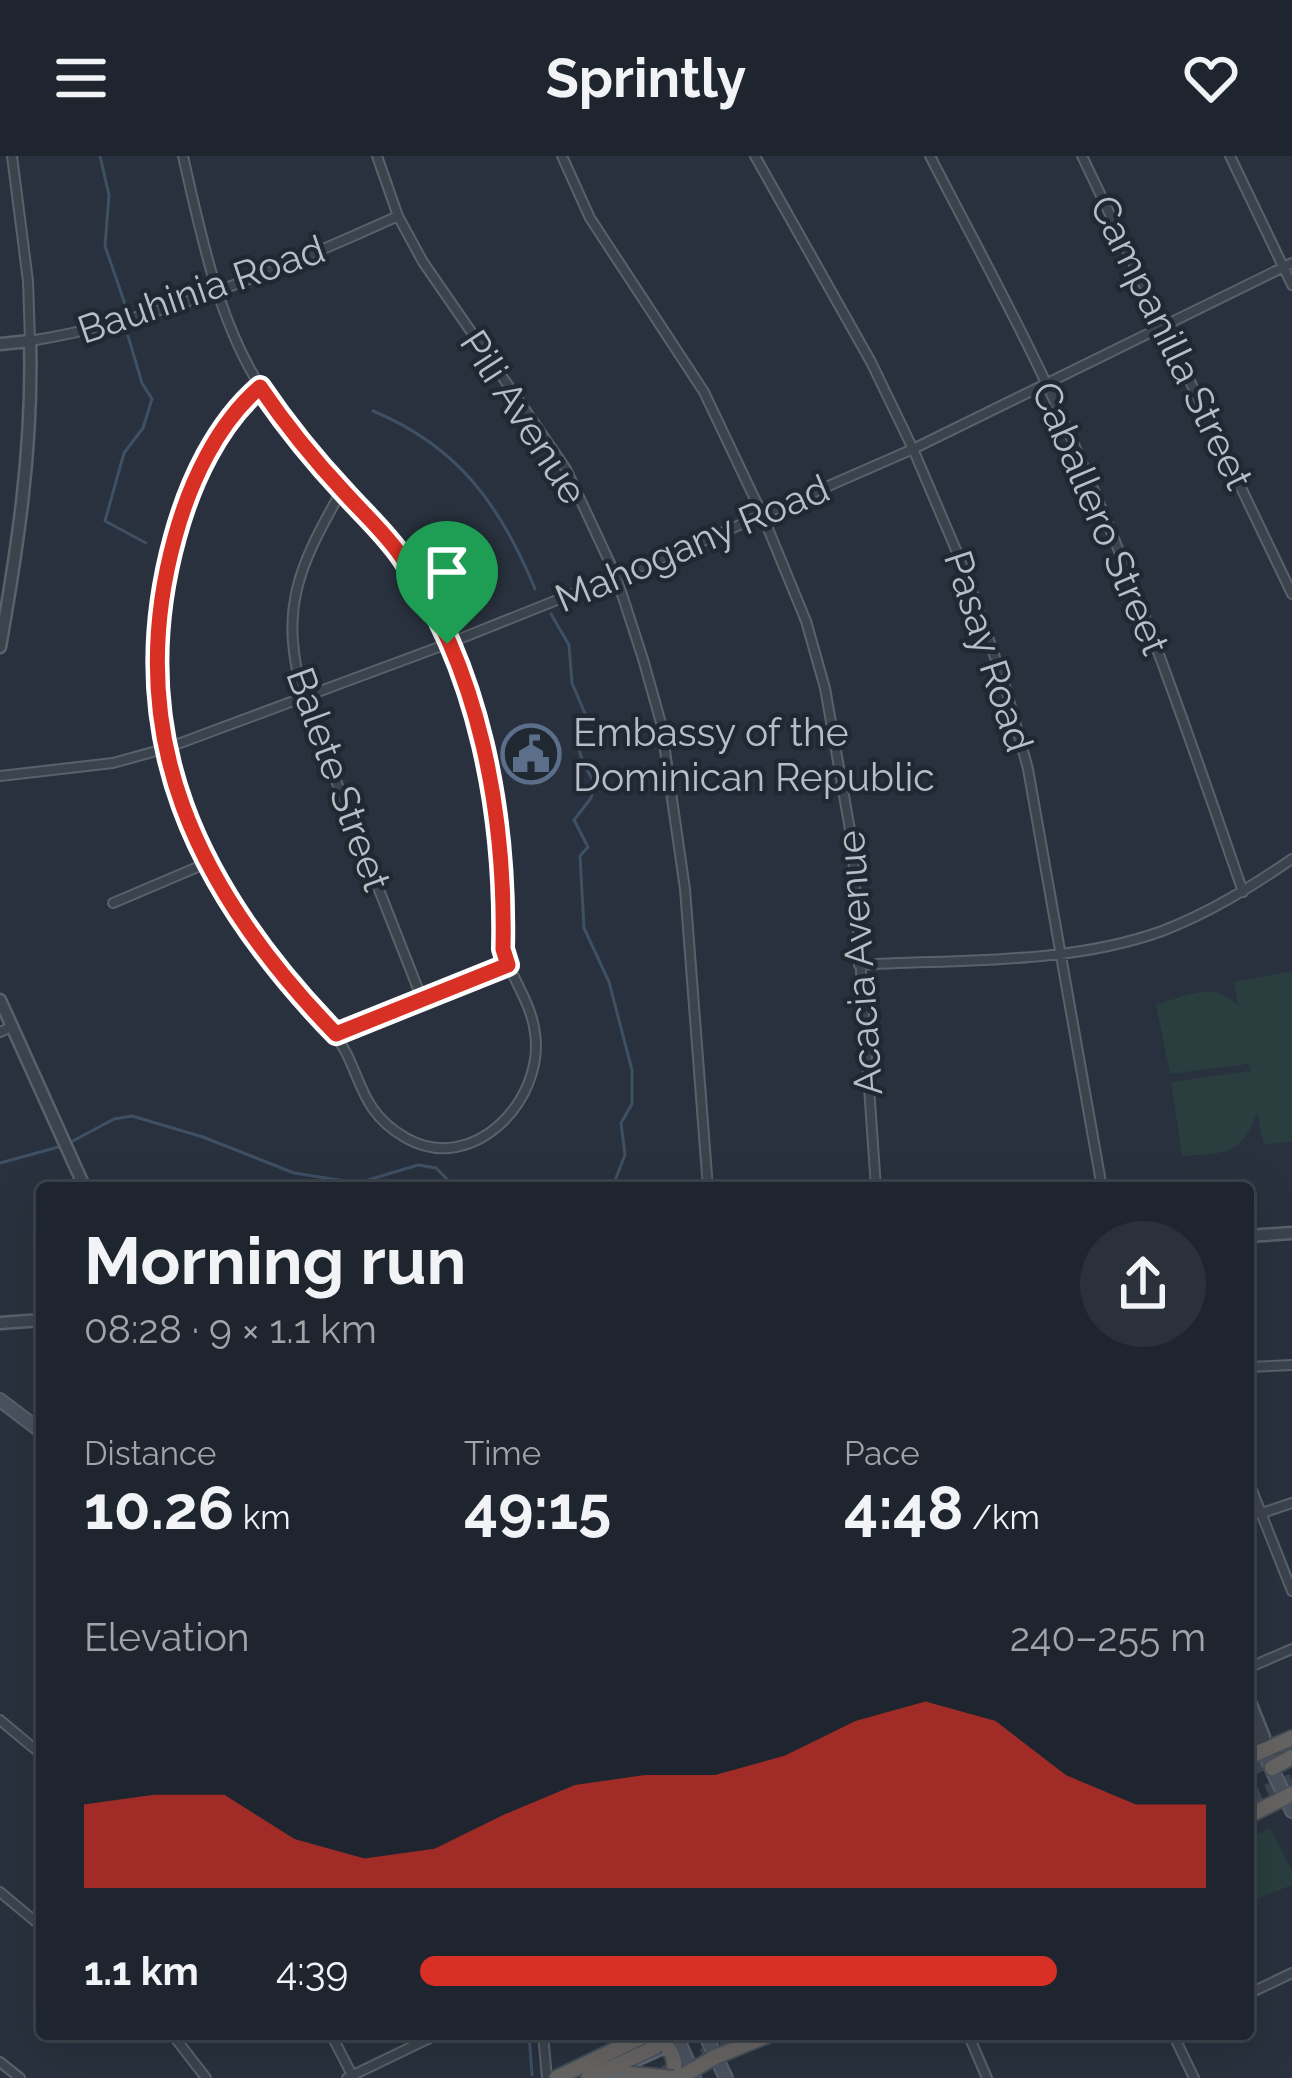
<!DOCTYPE html>
<html lang="en">
<head>
<meta charset="utf-8">
<style>
	:root { --surface:#1e252e; --page:#2b313a; --text:#f1f3f6; --muted:#a1a5aa; --line:#3c424a; --accent:#d93025 }
	body { margin:0; font-family:Raleway,sans-serif; background:var(--page); color:var(--text); height:100vh; display:flex; flex-direction:column; font-size:45px; white-space:nowrap }
	* { box-sizing:border-box; margin:0 }
	p { font-size:39px; color:var(--muted) }
	.icon { flex:none; width:66px; height:66px; fill:none; stroke:currentColor; stroke-width:2; stroke-linecap:round; stroke-linejoin:round }
	.map { position:relative; flex:1; overflow:hidden }
	.panel { position:absolute; left:36px; top:1026px; width:1218px; height:858px; display:flex; flex-direction:column; background:var(--surface); border-radius:12px; box-shadow:0 12px 48px #0002,0 0 0 3px var(--line) }
	.panel>* { flex:none }
	.pin { position:absolute; display:grid; place-items:center; width:102px; height:102px; color:#fff; margin:-123px -51px; border-radius:50% 50% 50% 0; rotate:-45deg; box-shadow:0 0 12px #0007 }
	.pin .icon { rotate:45deg }
	.round { display:grid; place-items:center; flex:none; width:126px; height:126px; border-radius:63px; background:var(--page) }
	.overview { display:flex; align-items:center; justify-content:space-between; height:204px; padding:0 48px }
	h1 { font-size:66px; font-weight:700; line-height:90px }
	.metrics { display:grid; grid-template-columns:repeat(3,1fr); gap:18px; height:204px; padding:12px 48px }
	.metrics div { display:grid; align-content:center }
	.metrics b { font-size:60px; font-weight:700 }
	.metrics small { font-size:33px; font-weight:400 }
	.metrics p { font-size:33px }
	.chart { height:336px; padding:24px 48px }
	.chart p { display:flex; justify-content:space-between }
	.chart svg { width:100%; height:216px; margin-top:12px; fill:var(--accent); opacity:.7 }
	ul { padding:0 48px; list-style:none; font-size:39px }
	li { display:grid; grid-template-columns:192px 144px 1fr; align-items:center; height:90px }
	li i { height:30px; border-radius:15px; background:var(--accent) }
	header { display:flex; justify-content:space-between; align-items:center; height:156px; padding:0 48px; background:var(--surface); font-size:54px; font-weight:700 }
	.map>svg:first-child { display:block }
</style>
</head>
<body>
<header><svg class="icon" aria-label="menu" viewBox="0 0 24 24"><path d="M4 6h16M4 12h16M4 18h16"/></svg>Sprintly<svg class="icon" aria-label="heart" viewBox="0 0 24 24"><path d="M12 20l-8-8c-3-5 5-10 8-4 3-6 11-1 8 4z"/></svg></header>
<div class="map">
<svg width="1292" height="1922" viewBox="0 0 1292 1922">
	<rect width="100%" height="100%" fill="#28313d"/>
	<!-- green -->
	<path fill="#2a3e3f" d="M 1292,815 L 1292,985 L 1264,989 L 1257,957 C 1241,1000 1225,997 1182,1000 L 1171,926 L 1251,915 L 1248,908 L 1170,918 L 1156,849 C 1185,840 1214,824 1238,850 L 1234,826 Z
		M 1270,1672 L 1292,1714 L 1292,1729 L 1248,1746 L 1248,1683 Z"/>
	<g fill="none" stroke-linecap="round" stroke-linejoin="round">
		<!-- stream -->
		<path stroke="#3f5064" stroke-width="3" d="M 100,0 L 109,39 L 105,90 L 126,151
			M 128,180 L 142,227 L 152,243 L 143,272 L 124,297 L 105,365 L 146,387
			M 373,255 C 458,290 501,350 535,433
			M 551,458 L 569,489 L 572,527 L 586,560 C 571,587 580,602 595,628 L 591,642 L 574,664 L 588,691 L 580,700 L 584,772 L 609,826 L 632,914 L 632,948 L 621,967 L 625,999 L 612,1032
			M 69,987 L 114,963 L 132,960 L 203,981 L 294,1017 L 358,1027 L 418,1009 L 436,1012 L 456,1032
			M 0,1007 L 62,990
			M 529,1878 L 532,1919"/>
		<!-- trunk-tunnel -->
		<path stroke="#3d4652" stroke-width="14" stroke-dasharray="14 7" stroke-linecap="butt" d="M 1248,1615 L 1292,1591
			M 1248,1644 L 1292,1624
			M 664,1917 L 752,1878"/>
		<defs>
			<path id="minor" d="M 12,0 L 28,125 L 30,185 C 159,164 279,114 398,60
				M 183,0 C 202,83 220,177 272,248 C 325,321 401,381 438,466 C 466,531 490,599 499,670 C 502,697 503,724 504,751 C 504,768 501,786 506,802 C 515,827 532,850 535,877 C 545,944 473,1020 406,982 C 355,953 363,914 333,876 C 309,843 278,816 254,783 C 169,667 135,528 173,389 C 189,331 214,271 260,231
				M 377,0 L 398,60 L 423,106 L 566,313 L 616,420 L 643,503 L 661,567 L 685,733 L 708,1032
				M 562,0 L 590,62 L 704,236 L 762,358 L 806,465 L 825,532 L 852,685 L 876,1032
				M 755,0 L 871,206 L 913,293 L 965,415 L 1006,533 L 1028,613 L 1102,1032
				M 930,0 C 969,76 1010,150 1046,227 C 1124,392 1184,564 1243,736
				M 1082,0 L 1292,438
				M 1230,0 L 1292,129
				M 342,334 C 298,412 278,453 304,543 L 422,843
				M 0,620 L 113,607 L 167,592 L 447,488 L 687,392 L 913,293 L 1292,107
				M 113,747 L 207,707
				M 859,809 C 958,803 1068,809 1162,775 C 1209,757 1251,731 1292,703
				M 0,876 L 11,871
				M 336,878 L 508,809
				M 1248,1211 L 1292,1209
				M 1248,1324 L 1292,1435
				M 1259,1358 L 1292,1347
				M 1248,1512 L 1292,1493
				M 0,1564 L 42,1599
				M 0,1736 L 42,1771
				M 1248,1838 L 1292,1817
				M 172,1878 L 206,1922
				M 331,1878 L 352,1919
				M 543,1878 L 547,1922
				M 968,1878 L 987,1922
				M 1173,1878 L 1194,1922
				M 0,1906 L 20,1922
				M 347,1922 L 438,1878"/>
			<path id="tertiary" d="M 0,188 L 30,185 C 33,290 18,389 0,491
				M 0,844 L 85,1032
				M 1248,1080 L 1292,1077
				M 0,1167 L 42,1164
				M 1248,1541 L 1264,1581 L 1263,1595
				M 1248,1570 L 1263,1595"/>
			<path id="secondary" d="M 0,1244 L 42,1276
				M 1263,1595 L 1292,1655
				M 676,1878 L 694,1922
				M 705,1878 L 726,1922"/>
			<path id="trunk" d="M 1248,1601 L 1292,1582
				M 1272,1612 L 1292,1601
				M 1248,1660 L 1292,1638
				M 648,1881 C 669,1886 678,1901 673,1922
				M 556,1922 L 648,1878
				M 588,1922 L 654,1892
				M 612,1922 L 631,1918
				M 679,1922 L 715,1901 L 771,1878"/>
		</defs>
		<!-- minor casing -->
		<use href="#minor" stroke="#59616b" stroke-width="12"/>
		<!-- tertiary casing -->
		<use href="#tertiary" stroke="#59616b" stroke-width="15"/>
		<!-- secondary casing -->
		<use href="#secondary" stroke="#59616b" stroke-width="16"/>
		<!-- trunk casing -->
		<use href="#trunk" stroke="#464e58" stroke-width="18"/>
		<!-- minor -->
		<use href="#minor" stroke="#3b434d" stroke-width="8"/>
		<!-- tertiary -->
		<use href="#tertiary" stroke="#3b434d" stroke-width="10"/>
		<!-- secondary -->
		<use href="#secondary" stroke="#4a525f" stroke-width="12"/>
		<!-- trunk -->
		<use href="#trunk" stroke="#666463" stroke-width="14"/>
		<!-- tram -->
		<path stroke="#5e6773" stroke-width="3" d="M 611,1922 L 664,1898"/>
		<defs>
			<path id="trunk-bridge" d="M 631,1918 L 673,1922"/>
		</defs>
		<!-- trunk-bridge casing -->
		<use href="#trunk-bridge" stroke="#464e58" stroke-width="18" stroke-linecap="butt"/>
		<!-- trunk-bridge -->
		<use href="#trunk-bridge" stroke="#666463" stroke-width="14"/>
	</g>
	<g fill="none" stroke-linecap="round" stroke-linejoin="round">
		<defs>
			<path id="route" d="M 260,231 C 285,268 315,305 346,338 C 364,358 385,377 401,400 C 480,511 506,659 503,793 L 508,809 L 336,878 C 198,736 120,580 175,381 C 190,326 217,268 260,231 Z"/>
		</defs>
		<!-- route casing -->
		<use href="#route" stroke="#fff" stroke-width="24"/>
		<!-- route -->
		<use href="#route" stroke="#d93025" stroke-width="15"/>
	</g>
	<!-- icons -->
	<defs>
		<symbol id="civic-ring" viewBox="-11 -11 22 22"><circle r="9.5" fill="#202832" stroke="#5c6f8a" stroke-width="1.5"/><path d="M-.6-6.5H3V-4.5H.6V-3L4-1V1h2V6H-6V1h2V-1L-.6-3ZM-1.2 2.5V6h2.4V2.5Z" fill="#5c6f8a"/></symbol>
	</defs>
	<g fill-rule="evenodd">
		<use href="#civic-ring" x="498" y="565" width="66" height="66"/>
	</g>
	<g text-anchor="middle" stroke-width="9" stroke-linejoin="round" paint-order="stroke">
		<!-- street labels -->
		<g font-size="39" fill="#b7bec8" stroke="#202832">
			<text transform="translate(201 133) rotate(-19)" y="14">Bauhinia Road</text>
			<text transform="translate(1172 186) rotate(64)" y="14">Campanilla Street</text>
			<text transform="translate(524 261) rotate(57)" y="14">Pili Avenue</text>
			<text transform="translate(1101 362) rotate(67)" y="14">Caballero Street</text>
			<text transform="translate(692 387) rotate(-23)" y="14">Mahogany Road</text>
			<text transform="translate(989 495) rotate(72)" y="14">Pasay Road</text>
			<text transform="translate(339 623) rotate(70)" y="14">Balete Street</text>
			<text transform="translate(859 807) rotate(-94)" y="14">Acacia Avenue</text>
		</g>
		<!-- poi labels -->
		<g font-size="39" fill="#b7bec8" stroke="#202832" text-anchor="start">
			<text x="573" y="590">Embassy of the<tspan x="573" dy="45">Dominican Republic</tspan></text>
		</g>
	</g>
</svg>
<div class="pin" style="left:447px;top:488px;background:#1e9e55"><svg class="icon" aria-label="arrive" viewBox="0 0 24 24"><path d="M6 21V4h12l-3 4 3 4H6"/></svg></div>
<section class="panel">
<div class="overview"><div><h1>Morning run</h1><p>08:28 · 9 × 1.1 km</p></div><a class="round"><svg class="icon" aria-label="share" viewBox="0 0 24 24"><path d="M12 15V3M7 8l5-5 5 5M5 13v7h14v-7"/></svg></a></div>
<div class="metrics">
<div><p>Distance</p><b>10.26<small> km</small></b></div>
<div><p>Time</p><b>49:15</b></div>
<div><p>Pace</p><b>4:48<small> /km</small></b></div>
</div>
<div class="chart"><p><span>Elevation</span>240–255 m</p>
<svg viewBox="0 0 160 44" preserveAspectRatio="none"><path d="M0 44V27L10 25L20 25L30 34L40 38L50 36L60 29L70 23L80 21L90 21L100 17L110 10L120 6L130 10L140 21L150 27L160 27V44z"/></svg>
</div>
<ul>
<li><b>1.1 km</b>4:39<i style="width:81%"></i></li>
</ul>
</section>
</div>
</body>
</html>
